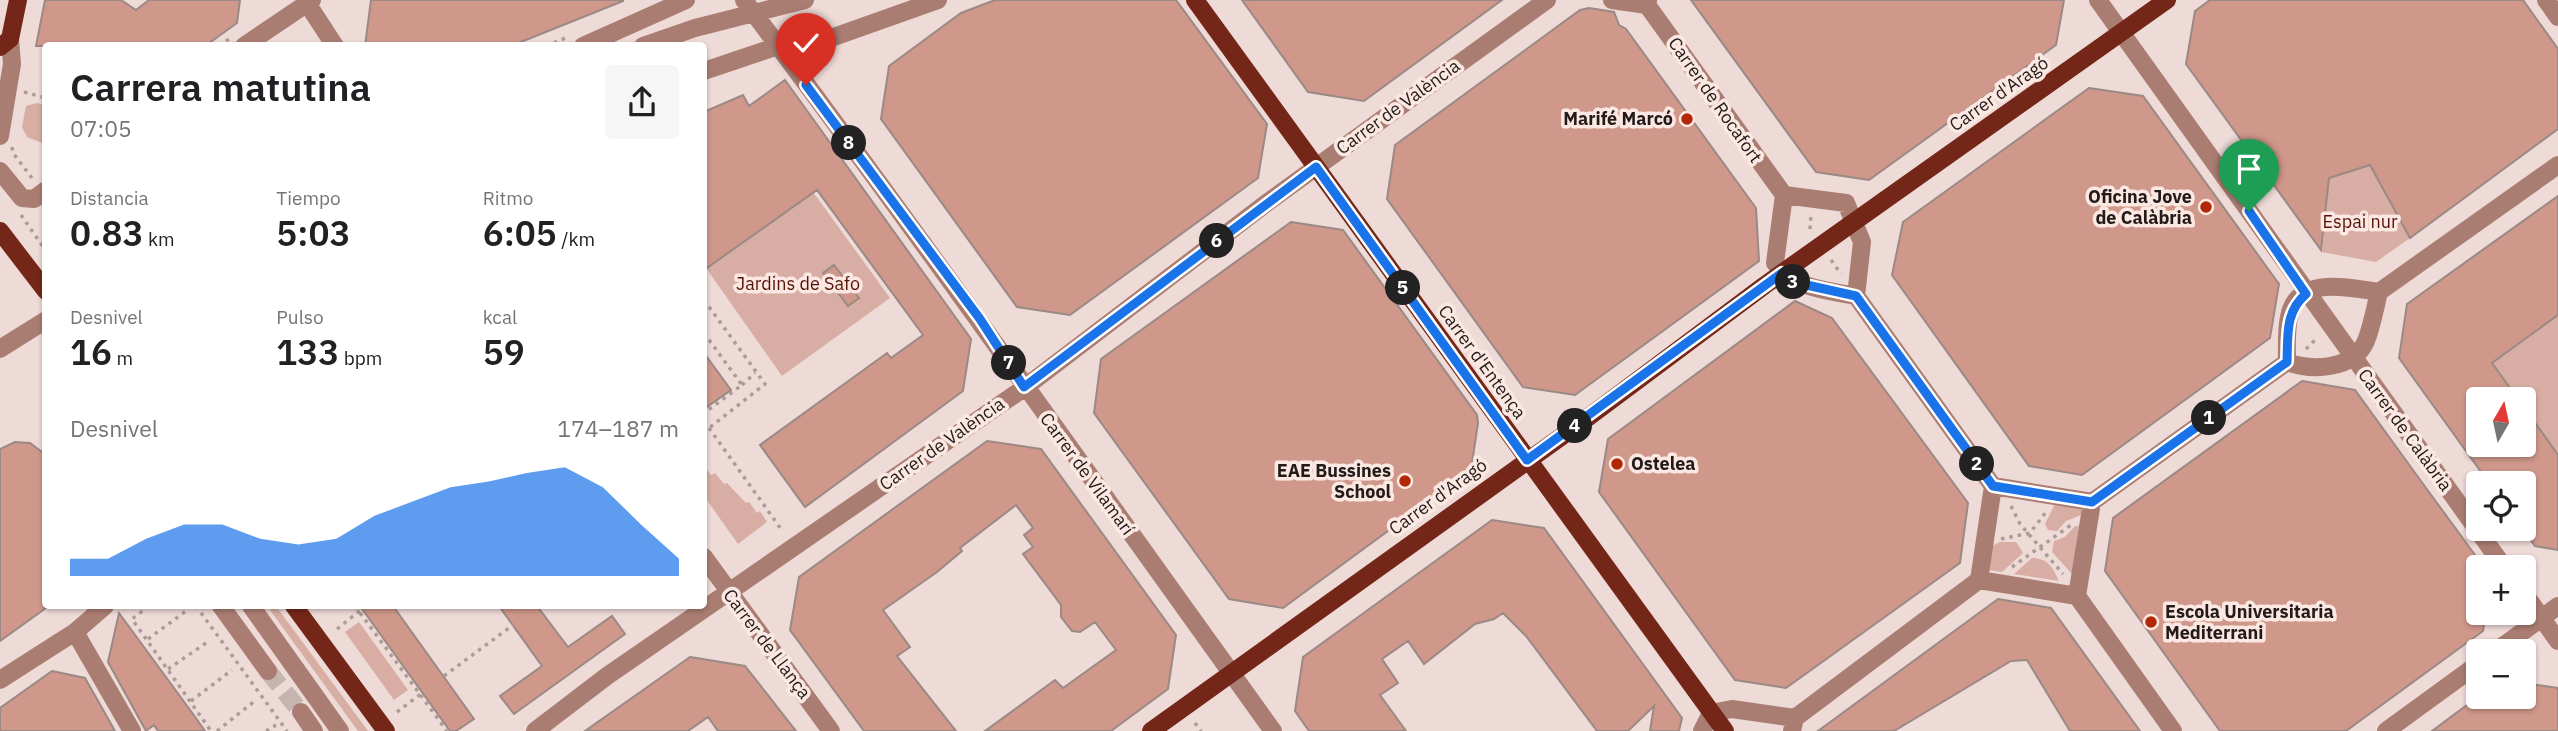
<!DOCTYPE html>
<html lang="es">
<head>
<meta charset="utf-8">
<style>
	:root { --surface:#fff; --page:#f6f6f6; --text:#202124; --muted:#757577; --accent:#1a73e8 }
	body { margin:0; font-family:"IBM Plex Sans",sans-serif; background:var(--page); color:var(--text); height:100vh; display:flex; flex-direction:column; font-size:26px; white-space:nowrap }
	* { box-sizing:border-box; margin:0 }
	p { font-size:23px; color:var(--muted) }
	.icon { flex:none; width:38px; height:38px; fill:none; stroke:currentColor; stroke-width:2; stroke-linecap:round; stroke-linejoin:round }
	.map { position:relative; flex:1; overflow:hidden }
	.panel { position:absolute; left:42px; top:42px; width:665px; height:567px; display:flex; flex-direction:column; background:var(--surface); border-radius:7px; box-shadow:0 2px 5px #0004 }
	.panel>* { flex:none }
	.needle { width:46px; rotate:9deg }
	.controls { position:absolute; left:2466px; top:387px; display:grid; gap:14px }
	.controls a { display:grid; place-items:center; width:70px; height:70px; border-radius:7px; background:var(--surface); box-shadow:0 2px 5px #0004; font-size:35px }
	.pin { position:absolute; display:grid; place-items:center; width:60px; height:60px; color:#fff; margin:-72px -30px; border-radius:50% 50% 50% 0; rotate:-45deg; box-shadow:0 0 7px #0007 }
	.pin .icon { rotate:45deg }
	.km { position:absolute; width:35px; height:35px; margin:-18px; border-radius:50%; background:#222; color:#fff; font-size:19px; line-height:35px; text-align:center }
	.round { display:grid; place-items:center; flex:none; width:74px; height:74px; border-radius:7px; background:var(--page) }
	.head { display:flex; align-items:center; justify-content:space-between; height:119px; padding:0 28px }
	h1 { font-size:38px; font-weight:600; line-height:52px }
	.metrics { display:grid; grid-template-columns:repeat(3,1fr); gap:10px; height:119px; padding:7px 28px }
	.metrics div { display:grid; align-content:center }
	.metrics b { font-size:35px; font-weight:600 }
	.metrics small { font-size:19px; font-weight:400 }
	.metrics p { font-size:19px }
	.chart { height:196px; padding:14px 28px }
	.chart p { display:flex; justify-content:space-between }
	.chart svg { width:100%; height:126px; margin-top:7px; fill:var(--accent); opacity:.7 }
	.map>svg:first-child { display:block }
</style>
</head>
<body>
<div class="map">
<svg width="2558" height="731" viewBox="0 0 2558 731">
	<rect width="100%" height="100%" fill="#eedad6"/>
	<!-- green -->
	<path fill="#d8aea4" d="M 37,103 L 45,105 L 45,144 L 27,137 L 22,127 L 26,106 Z
		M 2370,165 L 2410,238 L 2376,262 L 2322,252 L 2329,178 Z
		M 813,192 L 890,298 L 782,376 L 706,268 Z
		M 2558,315 L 2558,452 L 2556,453 L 2524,407 L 2524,399 L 2515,399 L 2492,363 Z
		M 704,465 L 711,475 L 715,473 L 724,484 L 727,483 L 746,503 L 749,502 L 757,513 L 760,511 L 767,522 L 738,544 L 704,496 Z
		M 2055,504 L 2082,508 L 2081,515 L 2066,521 L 2057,531 L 2048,530 L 2045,524 Z
		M 2075,526 L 2079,526 L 2072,574 L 2052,552 L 2054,541 L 2065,537 Z
		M 2000,542 L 2016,542 L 2023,553 L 2002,572 L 1988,570 L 1992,546 Z
		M 2032,558 C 2047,558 2053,567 2059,581 L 2014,574 Z
		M 267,606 L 276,606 L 368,731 L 358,731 Z
		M 359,622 L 408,690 L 394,700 L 345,632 Z"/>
	<!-- building -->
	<path fill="#d0988b" stroke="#9a8985" stroke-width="2" d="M 45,0 L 121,0 L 136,10 L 149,0 L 240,0 L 237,23 L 205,46 L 36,46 Z
		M 371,0 L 623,0 L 623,1 L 511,46 L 365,46 Z
		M 995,0 L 1176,0 L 1267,124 L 1258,178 L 1070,315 L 1017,307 L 881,119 L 889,66 L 961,13 Z
		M 1242,0 L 1502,0 L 1364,101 L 1308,92 Z
		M 1691,0 L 2064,0 L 2056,45 L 1869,180 L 1816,172 Z
		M 2210,0 L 2523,0 L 2558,49 L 2558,129 L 2410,238 L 2370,165 L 2329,178 L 2321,250 L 2186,64 L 2195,11 Z
		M 1589,8 L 1614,12 L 1619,25 L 1626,29 L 1756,208 L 1759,261 L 1575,395 L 1523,387 L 1387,199 L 1395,145 L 1580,10 Z
		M 785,80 L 971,339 L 963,391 L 805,507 L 760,445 L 887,353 L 891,358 L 923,335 L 817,190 L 704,270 L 704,112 L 743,95 L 749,106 Z
		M 2089,88 L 2143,96 L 2279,284 L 2270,338 L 2082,475 L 2029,466 L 1892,275 L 1903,222 Z
		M 2558,196 L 2558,315 L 2492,363 L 2518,399 L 2478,399 L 2478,444 L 2524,444 L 2524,407 L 2558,455 L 2558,550 L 2535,546 L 2524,531 L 2524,483 L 2489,483 L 2399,358 L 2407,304 Z
		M 1291,222 L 1343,230 L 1477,415 L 1478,423 L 1471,470 L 1467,473 L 1283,608 L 1229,599 L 1094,413 L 1101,359 Z
		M 834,265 L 859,298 L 848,306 L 823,273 Z
		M 1795,301 L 1832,318 L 1968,503 L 1960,563 L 1786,688 L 1735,680 L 1599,492 L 1608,439 Z
		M 704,353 L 731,390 L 704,409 Z
		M 2302,381 L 2355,390 L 2426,488 L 2478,559 L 2478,612 L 2486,612 L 2483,631 L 2346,731 L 2220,731 L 2105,571 L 2113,518 Z
		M 987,441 L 1041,449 L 1176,635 L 1168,689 L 1111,731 L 985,731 L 1055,680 L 1063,688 L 1116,650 L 1095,622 L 1080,632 L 1072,631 L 1061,617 L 1061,605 L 1023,554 L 1033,547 L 1024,535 L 1033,528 L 1016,505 L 960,548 L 962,551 L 937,572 L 883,610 L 910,647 L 897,656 L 956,731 L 864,731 L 790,630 L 799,577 Z
		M 15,442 L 30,443 L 46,455 L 46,608 L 0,641 L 0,449 Z
		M 1492,520 L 1544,528 L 1682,718 L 1679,731 L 1650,731 L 1654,706 L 1628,731 L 1597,731 L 1526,636 L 1503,613 L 1494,619 L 1475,624 L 1424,664 L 1408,641 L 1382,659 L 1398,683 L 1380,695 L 1406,731 L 1309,731 L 1295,711 L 1303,657 Z
		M 1998,599 L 2051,608 L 2140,731 L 2070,731 L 2027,660 L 2011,661 L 1894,731 L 1818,731 Z
		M 360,606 L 393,606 L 474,719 L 456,731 L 450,731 Z
		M 499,606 L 537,606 L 568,647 L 612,616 L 625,634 L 514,714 L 500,696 L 542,666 Z
		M 119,613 L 193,714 L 205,731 L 158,731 L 154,725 L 146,731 L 108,662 Z
		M 690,657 L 745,666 L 796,731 L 718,731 L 708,717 L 688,731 L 585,731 Z
		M 52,671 L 85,678 L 115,731 L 0,731 L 0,708 Z
		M 2524,683 L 2558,688 L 2558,731 L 2432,731 L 2479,696 L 2524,696 Z"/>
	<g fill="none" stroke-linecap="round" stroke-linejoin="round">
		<!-- minor-tunnel -->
		<path stroke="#c5b4b0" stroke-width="18" stroke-dasharray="18 9" stroke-linecap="butt" d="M 268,671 L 301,712"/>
		<!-- path -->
		<path stroke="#ac9c98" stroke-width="3.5" stroke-dasharray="3.5 5" stroke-linecap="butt" d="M 219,46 L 229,39
			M 546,46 L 568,37
			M 24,92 L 46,98
			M 12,147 L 13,153 L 32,178
			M 21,215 L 46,251
			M 1810,229 L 1811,214
			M 1831,260 L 1841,274
			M 704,300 L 765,384 L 704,432
			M 704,333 L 742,385 L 704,413
			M 2306,349 L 2318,337
			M 742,385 L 755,373
			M 709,428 L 781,529
			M 2011,506 L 2020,524 L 2063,574
			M 2001,539 L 2030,533 L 2046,512
			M 2012,567 L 2071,525
			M 149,606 L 132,619 L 211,731
			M 196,606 L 287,731
			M 355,606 L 447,731
			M 539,608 L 542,606
			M 337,629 L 362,609
			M 148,639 L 186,611
			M 168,669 L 209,641
			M 444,676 L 513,625
			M 191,701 L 232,670
			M 397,712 L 422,693
			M 1195,723 L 1201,731
			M 217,731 L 256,700
			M 266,731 L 276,725"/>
		<!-- minor -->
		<path stroke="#aa7d72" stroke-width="18" d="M 305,0 L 335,46
			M 744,0 C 924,241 1097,487 1273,731
			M 1612,0 L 1647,5
			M 1648,0 L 1647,5 L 1784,195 L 1846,203 L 1862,242 L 1856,296
			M 2098,0 L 2504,567
			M 2546,0 L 2558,17
			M 244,46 L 312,0
			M 583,46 L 686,0
			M 643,46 L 695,28 L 805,0
			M 704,71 L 778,46 L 828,39 L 938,0
			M 0,136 L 12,64 L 10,39
			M 0,171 L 22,198 L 34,199 L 46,190
			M 1784,195 L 1775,263 C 1794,289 1826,290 1856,296 L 1993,486 L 2092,502 L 2287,362
			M 0,349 L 46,320
			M 2287,362 C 2287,347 2286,332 2289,317 C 2297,274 2350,288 2379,292 L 2558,165
			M 2287,362 C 2312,371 2353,370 2366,341 C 2372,326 2375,308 2379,292
			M 704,557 L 831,731
			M 1979,580 L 2077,596 L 2173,731
			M 2524,593 L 2558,641
			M 2077,596 L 2092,502
			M 221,606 L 268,671
			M 251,606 L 340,731
			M 75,632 L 132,731
			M 2496,651 L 2558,606
			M 0,680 L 75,632 L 105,606
			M 301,712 L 314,731
			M 535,731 L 607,676 L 1024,388 L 1268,202 L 1547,0
			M 1702,731 L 1711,713 L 1732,709 L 1795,718
			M 1792,731 L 1795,718 L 1979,580 L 1993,486
			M 2386,731 L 2478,664"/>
		<!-- major -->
		<path stroke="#742718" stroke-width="18" d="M 1195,0 L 1725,731
			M 0,47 L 10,39 L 18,0
			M 0,231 L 46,291
			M 294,606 L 386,731
			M 1151,731 L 1586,419 L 1765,285 L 2167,0"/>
	</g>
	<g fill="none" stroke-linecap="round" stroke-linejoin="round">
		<defs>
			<path id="route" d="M 806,85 L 980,319 L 1024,387 L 1316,167 L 1527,460 L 1782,273 L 1793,282 L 1856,296 L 1993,486 L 2092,502 L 2287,362 C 2288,335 2285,312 2306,294 L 2249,211"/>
		</defs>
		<!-- route casing -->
		<use href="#route" stroke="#fff" stroke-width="14"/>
		<!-- route -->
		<use href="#route" stroke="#1a73e8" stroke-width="9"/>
	</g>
	<!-- markers -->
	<g fill="#b32804" stroke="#fbe8e3" stroke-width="2.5">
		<circle cx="1687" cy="119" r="7"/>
		<circle cx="2206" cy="207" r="7"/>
		<circle cx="1617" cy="464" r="7"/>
		<circle cx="1405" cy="481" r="7"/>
		<circle cx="2151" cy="622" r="7"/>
	</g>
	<g text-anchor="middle" stroke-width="7" stroke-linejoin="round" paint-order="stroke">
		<!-- street labels -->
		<g font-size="18" fill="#221b19" stroke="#fbe8e3">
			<text transform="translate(1999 94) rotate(-35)" y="6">Carrer d'Aragó</text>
			<text transform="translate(1715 100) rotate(55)" y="6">Carrer de Rocafort</text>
			<text transform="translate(1398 107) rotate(-36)" y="6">Carrer de València</text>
			<text transform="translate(1482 362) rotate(54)" y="6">Carrer d'Entença</text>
			<text transform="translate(2405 430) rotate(54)" y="6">Carrer de Calàbria</text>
			<text transform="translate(942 444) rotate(-35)" y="6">Carrer de València</text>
			<text transform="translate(1087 474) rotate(54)" y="6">Carrer de Vilamarí</text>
			<text transform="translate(1438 497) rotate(-36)" y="6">Carrer d'Aragó</text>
			<text transform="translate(767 644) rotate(53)" y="6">Carrer de Llança</text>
		</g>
		<!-- poi labels -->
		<g font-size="18" font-weight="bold" fill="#221b19" stroke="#fbe8e3" text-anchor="end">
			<text x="1673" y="125">Marifé Marcó</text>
			<text x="2192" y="203">Oficina Jove<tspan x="2192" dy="21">de Calàbria</tspan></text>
			<text x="1631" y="470" text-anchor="start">Ostelea</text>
			<text x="1391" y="477">EAE Bussines<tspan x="1391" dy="21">School</tspan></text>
			<text x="2165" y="618" text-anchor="start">Escola Universitaria<tspan x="2165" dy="21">Mediterrani</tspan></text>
		</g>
		<!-- park labels -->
		<g font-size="18" fill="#561305" stroke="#fbe8e3">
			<text x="2360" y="228">Espai nur</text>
			<text x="798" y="290">Jardins de Safo</text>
		</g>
	</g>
</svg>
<div class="controls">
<a><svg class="needle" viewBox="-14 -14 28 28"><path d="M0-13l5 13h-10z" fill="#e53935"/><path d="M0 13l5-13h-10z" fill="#757577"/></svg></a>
<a><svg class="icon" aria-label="locate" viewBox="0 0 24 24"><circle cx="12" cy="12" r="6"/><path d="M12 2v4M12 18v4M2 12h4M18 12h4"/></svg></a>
<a>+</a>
<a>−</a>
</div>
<div class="pin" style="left:2249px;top:211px;background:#1e9e55"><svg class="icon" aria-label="arrive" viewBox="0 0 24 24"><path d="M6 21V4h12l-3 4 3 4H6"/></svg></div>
<div class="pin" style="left:806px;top:85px;background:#d93025"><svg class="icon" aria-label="check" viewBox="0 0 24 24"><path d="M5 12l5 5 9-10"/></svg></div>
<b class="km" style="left:2209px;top:418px">1</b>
<b class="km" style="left:1977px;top:464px">2</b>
<b class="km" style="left:1793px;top:282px">3</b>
<b class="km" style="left:1575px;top:426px">4</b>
<b class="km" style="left:1403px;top:288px">5</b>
<b class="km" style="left:1217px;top:241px">6</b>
<b class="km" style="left:1009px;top:363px">7</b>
<b class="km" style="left:849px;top:143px">8</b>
<section class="panel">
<div class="head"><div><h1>Carrera matutina</h1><p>07:05</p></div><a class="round"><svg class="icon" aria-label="share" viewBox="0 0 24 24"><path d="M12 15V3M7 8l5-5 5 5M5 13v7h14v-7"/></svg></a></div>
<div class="metrics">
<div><p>Distancia</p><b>0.83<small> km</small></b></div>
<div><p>Tiempo</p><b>5:03</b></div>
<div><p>Ritmo</p><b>6:05<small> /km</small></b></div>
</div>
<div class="metrics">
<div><p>Desnivel</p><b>16<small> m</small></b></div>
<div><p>Pulso</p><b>133<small> bpm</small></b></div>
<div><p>kcal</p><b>59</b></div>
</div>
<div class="chart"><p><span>Desnivel</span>174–187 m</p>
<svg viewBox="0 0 160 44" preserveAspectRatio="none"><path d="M0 44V38L10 38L20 31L30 26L40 26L50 31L60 33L70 31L80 23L90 18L100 13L110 11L120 8L130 6L140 13L150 26L160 38V44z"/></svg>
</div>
</section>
</div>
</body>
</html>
